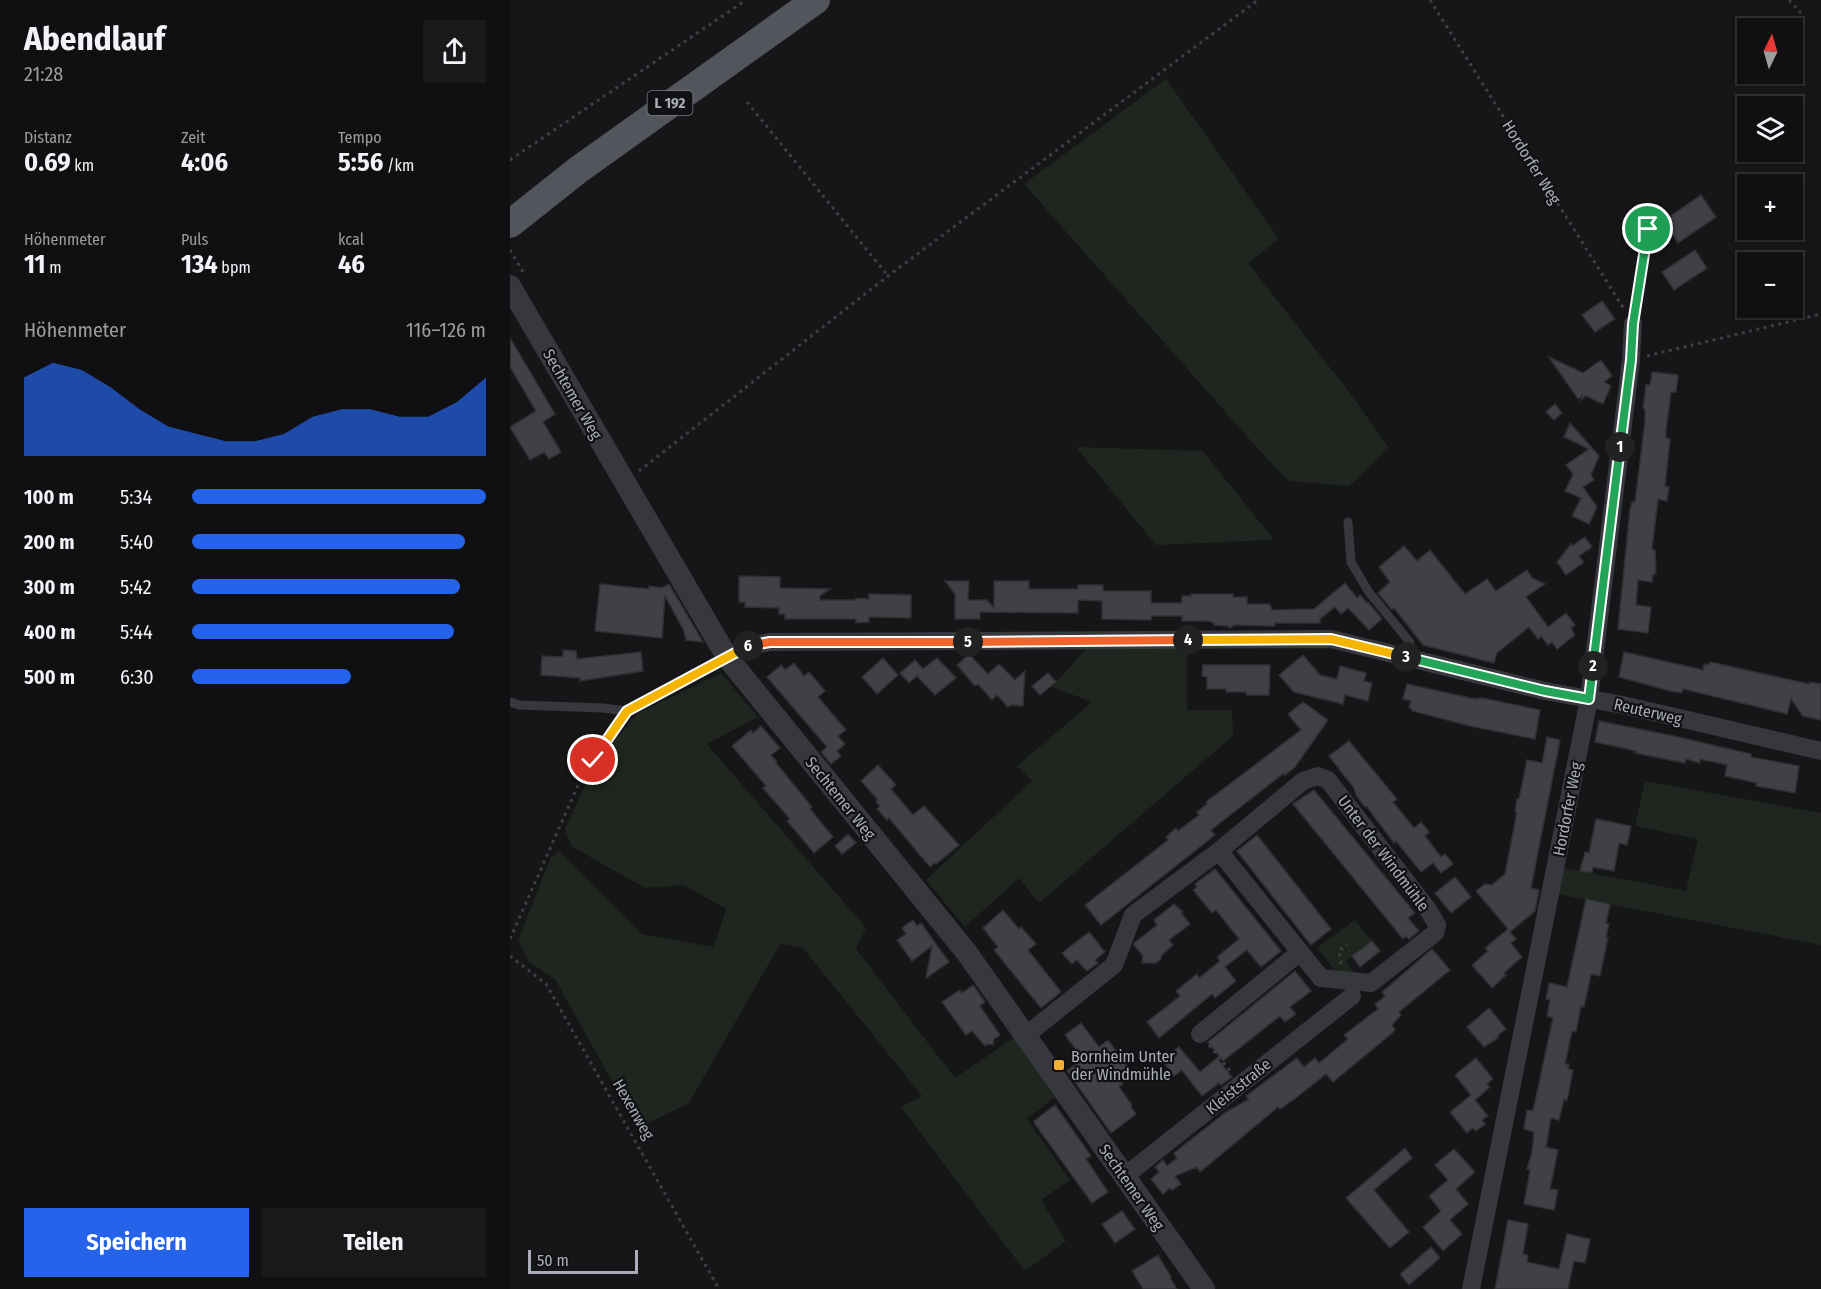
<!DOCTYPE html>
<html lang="de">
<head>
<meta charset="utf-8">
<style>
	:root { --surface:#101012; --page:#19191b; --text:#f1f3f6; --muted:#9c9d9f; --line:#303032; --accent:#2563eb }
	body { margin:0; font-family:"Fira Sans Condensed",sans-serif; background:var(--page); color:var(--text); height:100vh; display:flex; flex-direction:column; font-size:22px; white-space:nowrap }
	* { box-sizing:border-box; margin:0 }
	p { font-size:20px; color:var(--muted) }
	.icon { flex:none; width:33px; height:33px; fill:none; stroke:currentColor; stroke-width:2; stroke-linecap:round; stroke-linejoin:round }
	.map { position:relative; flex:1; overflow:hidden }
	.side { display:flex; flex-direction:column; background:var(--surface); width:510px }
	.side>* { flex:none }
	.needle { width:39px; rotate:5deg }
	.tools { position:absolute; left:1227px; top:18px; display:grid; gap:12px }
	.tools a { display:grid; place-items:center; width:66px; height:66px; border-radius:0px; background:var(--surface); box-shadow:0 2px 4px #0004,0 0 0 2px var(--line); font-size:30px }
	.scale { position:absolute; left:18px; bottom:15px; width:110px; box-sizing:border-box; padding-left:6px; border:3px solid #a8adb8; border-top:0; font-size:16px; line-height:21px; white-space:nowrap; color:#a8adb8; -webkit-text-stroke:4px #111113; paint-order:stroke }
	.pin { position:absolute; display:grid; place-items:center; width:51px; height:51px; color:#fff; margin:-26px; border:3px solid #fff; border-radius:50%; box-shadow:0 2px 6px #0007 }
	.km { position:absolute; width:30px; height:30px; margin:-15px; border-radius:50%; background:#222; color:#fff; font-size:16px; line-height:30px; text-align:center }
	.round { display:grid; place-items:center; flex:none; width:63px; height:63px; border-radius:0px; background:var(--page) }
	.overview { display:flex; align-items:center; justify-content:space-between; height:102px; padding:0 24px }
	h1 { font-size:33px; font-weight:700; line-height:45px }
	.stats { display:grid; grid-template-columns:repeat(3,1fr); gap:9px; height:102px; padding:6px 24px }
	.stats div { display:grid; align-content:center }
	.stats b { font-size:26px; font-weight:700 }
	.stats small { font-size:16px; font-weight:400 }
	.stats p { font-size:16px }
	.chart { height:168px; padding:12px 24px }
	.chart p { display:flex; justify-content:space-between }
	.chart svg { width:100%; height:108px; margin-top:6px; fill:var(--accent); opacity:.7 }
	.action { display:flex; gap:12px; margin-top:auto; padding:12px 24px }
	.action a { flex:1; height:69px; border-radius:0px; background:var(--accent); color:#fff; font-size:24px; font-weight:700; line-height:69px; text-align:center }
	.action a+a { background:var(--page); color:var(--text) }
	ul { padding:0 24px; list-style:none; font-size:20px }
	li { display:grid; grid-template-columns:96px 72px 1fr; align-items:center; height:45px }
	li i { height:15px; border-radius:8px; background:var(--accent) }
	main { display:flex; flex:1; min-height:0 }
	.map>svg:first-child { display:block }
</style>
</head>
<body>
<main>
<section class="side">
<div class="overview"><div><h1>Abendlauf</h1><p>21:28</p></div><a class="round"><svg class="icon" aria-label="share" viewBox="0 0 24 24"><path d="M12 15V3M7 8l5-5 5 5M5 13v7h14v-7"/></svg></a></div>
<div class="stats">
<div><p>Distanz</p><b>0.69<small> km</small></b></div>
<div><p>Zeit</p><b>4:06</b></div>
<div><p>Tempo</p><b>5:56<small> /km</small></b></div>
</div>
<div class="stats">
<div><p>Höhenmeter</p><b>11<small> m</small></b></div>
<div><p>Puls</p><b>134<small> bpm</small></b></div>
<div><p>kcal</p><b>46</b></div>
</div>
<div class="chart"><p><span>Höhenmeter</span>116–126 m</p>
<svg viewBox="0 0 160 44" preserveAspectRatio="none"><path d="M0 44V12L10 6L20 9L30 16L40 25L50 32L60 35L70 38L80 38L90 35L100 28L110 25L120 25L130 28L140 28L150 22L160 12V44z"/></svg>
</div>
<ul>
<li><b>100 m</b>5:34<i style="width:100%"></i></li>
<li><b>200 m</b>5:40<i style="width:93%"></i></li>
<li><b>300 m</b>5:42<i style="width:91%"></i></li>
<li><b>400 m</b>5:44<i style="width:89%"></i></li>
<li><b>500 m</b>6:30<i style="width:54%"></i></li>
</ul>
<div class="action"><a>Speichern</a><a>Teilen</a></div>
</section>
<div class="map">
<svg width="1311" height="1289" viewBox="0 0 1311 1289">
	<rect width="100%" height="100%" fill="#161618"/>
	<!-- green -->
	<path fill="#1e261f" d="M 656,79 L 769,239 L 738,263 L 839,392 L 879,448 L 839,486 L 779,481 L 749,450 L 514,184 Z
		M 566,447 L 693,451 L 764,540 L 646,545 Z
		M 677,647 L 677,710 L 722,710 L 723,736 L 529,903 L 509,878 L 455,927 L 416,880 L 522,781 L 507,766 L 582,702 L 542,687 L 576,649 Z
		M 211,673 L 248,717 L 197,744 L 356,928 L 346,949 L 445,1078 L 505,1037 L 545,1097 L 517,1119 L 560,1180 L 531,1200 L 556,1241 L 515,1271 L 391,1107 L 412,1096 L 293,948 L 270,944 L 179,1103 L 128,1128 L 45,979 L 19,962 L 8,940 L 41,857 L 49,851 L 132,934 L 204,947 L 216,909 L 174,885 L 135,888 L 61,846 L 55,829 L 86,762 L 127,714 Z
		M 1135,781 L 1311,813 L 1311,945 L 1047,894 L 1053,868 L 1176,891 L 1188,839 L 1125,826 Z
		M 845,920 L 862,941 L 836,962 L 849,978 L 817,975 L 824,969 L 807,948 Z"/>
	<!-- building -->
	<path fill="#404145" stroke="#303034" stroke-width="1.5" d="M 1191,195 L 1206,217 L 1168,243 L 1153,221 Z
		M 1185,250 L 1197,268 L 1164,290 L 1152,272 Z
		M 1092,301 L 1105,319 L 1085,332 L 1072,315 Z
		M 0,338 L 45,414 L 33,422 L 51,452 L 39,459 L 34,452 L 20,460 L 0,427 L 26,411 L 0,367 Z
		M 1039,357 L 1073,373 L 1091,360 L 1102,376 L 1094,382 L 1101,386 L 1093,404 L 1076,396 L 1071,400 L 1072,396 L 1068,399 Z
		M 1142,372 L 1168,375 L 1166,392 L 1161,392 L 1156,431 L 1156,438 L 1160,439 L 1155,486 L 1159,487 L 1157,501 L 1148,499 L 1142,549 L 1145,550 L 1146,573 L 1143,575 L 1142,582 L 1128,580 L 1126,605 L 1141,607 L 1138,633 L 1108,629 L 1120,509 L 1122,502 L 1125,502 L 1135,421 L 1135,409 L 1133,408 L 1136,385 L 1140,385 Z
		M 1045,404 L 1052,413 L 1044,420 L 1036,412 Z
		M 1060,423 L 1089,456 L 1081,475 L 1084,480 L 1073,487 L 1087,507 L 1079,524 L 1062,516 L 1071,498 L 1055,491 L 1063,474 L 1056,465 L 1079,449 L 1054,437 Z
		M 1075,537 L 1082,547 L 1069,556 L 1074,562 L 1056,575 L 1047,562 L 1061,544 L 1062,546 Z
		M 894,546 L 907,561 L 920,550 L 955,594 L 977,579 L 986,591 L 1017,570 L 1022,578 L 1035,584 L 1016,597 L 1038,627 L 1056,613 L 1065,625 L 1061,628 L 1065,635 L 1047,649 L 1042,642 L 1038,645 L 1031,636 L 1028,639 L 1019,627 L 987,653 L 984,663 L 913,645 L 884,608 L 882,610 L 868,593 L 880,582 L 869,567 Z
		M 229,576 L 270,577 L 270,588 L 320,589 L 310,596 L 310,600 L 346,600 L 346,598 L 359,599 L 359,594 L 401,595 L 401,618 L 359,617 L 359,622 L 346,623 L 346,619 L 275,619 L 275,614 L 269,614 L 269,608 L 235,607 L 235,602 L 229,602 Z
		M 435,581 L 459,581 L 458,600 L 477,600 L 484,608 L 484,581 L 519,581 L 519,589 L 568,589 L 568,585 L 593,585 L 593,591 L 641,591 L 641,603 L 672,603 L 672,596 L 681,596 L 681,594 L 723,594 L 723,597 L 737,597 L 737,604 L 760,604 L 762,610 L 804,609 L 835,583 L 847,598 L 850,595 L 857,603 L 858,602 L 872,619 L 859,630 L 838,608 L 831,614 L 825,607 L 810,619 L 810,623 L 765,623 L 765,626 L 724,625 L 720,628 L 717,626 L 704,625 L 704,623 L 697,621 L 672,621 L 672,616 L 641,616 L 641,620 L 592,619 L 592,601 L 568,600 L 568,613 L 470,612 L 470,619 L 445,619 L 445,594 Z
		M 90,584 L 139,589 L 139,586 L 152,588 L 159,584 L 193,642 L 176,640 L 174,631 L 155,596 L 152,638 L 85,631 Z
		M 53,650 L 66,651 L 67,659 L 131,652 L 133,671 L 70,681 L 70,678 L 31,675 L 32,656 L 53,657 Z
		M 1114,652 L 1193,670 L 1194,664 L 1199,665 L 1200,662 L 1299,684 L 1300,682 L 1311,684 L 1311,720 L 1293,716 L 1281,699 L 1277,714 L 1173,689 L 1172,693 L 1160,691 L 1109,677 Z
		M 459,654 L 478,674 L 489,664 L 505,680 L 515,671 L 513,706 L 500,705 L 498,707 L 487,695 L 482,700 L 468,684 L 465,686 L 447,665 Z
		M 793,655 L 810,675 L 827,679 L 830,666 L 856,673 L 854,681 L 862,683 L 858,701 L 835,695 L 833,704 L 784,692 L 769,675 Z
		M 373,658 L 388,675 L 367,694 L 352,677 Z
		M 427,658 L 446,678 L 425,695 L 407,676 L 399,683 L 390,673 L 405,660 L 413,669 Z
		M 284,663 L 294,676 L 299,672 L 315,691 L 308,697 L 336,730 L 328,736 L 335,744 L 327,751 L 331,756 L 321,764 L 311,752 L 317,747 L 257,677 L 271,665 L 275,670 Z
		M 693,665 L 760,665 L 759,695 L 737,695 L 736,692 L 716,692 L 716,689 L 697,689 L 697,677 L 692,676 Z
		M 538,673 L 546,682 L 530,695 L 522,686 Z
		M 897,684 L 965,699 L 972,698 L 1030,710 L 1025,739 L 960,726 L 903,711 L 899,707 L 901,701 L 893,699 Z
		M 793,702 L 818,720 L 785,767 L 775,775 L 774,773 L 701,830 L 705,835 L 591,925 L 575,905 L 658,840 L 656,837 L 666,828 L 668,831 L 689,815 L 687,812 L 697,804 L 696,802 L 791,730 L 778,714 Z
		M 1089,721 L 1164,736 L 1241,754 L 1241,757 L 1289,766 L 1285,793 L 1246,786 L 1247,783 L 1215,776 L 1217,765 L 1190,759 L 1190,763 L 1176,759 L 1175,763 L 1125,753 L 1126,751 L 1085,742 Z
		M 251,726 L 270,748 L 261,755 L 267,762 L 266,763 L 302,807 L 300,809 L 323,837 L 304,853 L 277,821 L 280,819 L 253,788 L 256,786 L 222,746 L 241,730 L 243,733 Z
		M 1037,737 L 1050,740 L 1021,888 L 1029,890 L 1025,911 L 1000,932 L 1006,939 L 1001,943 L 1012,957 L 994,973 L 996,975 L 982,988 L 962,965 L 978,951 L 975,948 L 998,929 L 966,891 L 975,884 L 982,885 L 995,874 L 1007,812 L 1005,812 L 1006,805 L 1007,799 L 1009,799 L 1017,760 L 1032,763 Z
		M 839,741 L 887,799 L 883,802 L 904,828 L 911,822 L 919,832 L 915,836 L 931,857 L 935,854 L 943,864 L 931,873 L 923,863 L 911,872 L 886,841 L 884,843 L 857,807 L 854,806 L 846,795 L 844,788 L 819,756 Z
		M 368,765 L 386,785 L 381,789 L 403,815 L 414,806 L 449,845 L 426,864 L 425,863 L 420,867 L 379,818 L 377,820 L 367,809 L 370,806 L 366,802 L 368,800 L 351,781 Z
		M 804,790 L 905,913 L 898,918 L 909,931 L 899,939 L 896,936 L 893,939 L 783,804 Z
		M 1086,819 L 1121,826 L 1117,845 L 1109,843 L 1104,871 L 1083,867 L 1082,873 L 1070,871 L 1075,852 L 1079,853 Z
		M 338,834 L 346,843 L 332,854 L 325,846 Z
		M 747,835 L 821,929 L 801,945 L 727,851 Z
		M 705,869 L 771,951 L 751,967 L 737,950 L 715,967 L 726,981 L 705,998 L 702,994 L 649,1038 L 637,1022 L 670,996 L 666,991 L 687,974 L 689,978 L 710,961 L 707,957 L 729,939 L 706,910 L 702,913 L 683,890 L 687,887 L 685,884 Z
		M 945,877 L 961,897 L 941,913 L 925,893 Z
		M 1076,899 L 1100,904 L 1096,923 L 1099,924 L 1096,937 L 1098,937 L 1090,976 L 1081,974 L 1074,1007 L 1071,1006 L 1066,1032 L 1062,1031 L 1055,1064 L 1059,1064 L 1058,1069 L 1063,1070 L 1058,1096 L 1057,1100 L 1054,1099 L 1049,1120 L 1041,1118 L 1036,1147 L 1048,1150 L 1040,1189 L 1048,1190 L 1044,1210 L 1014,1204 L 1020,1170 L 1017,1169 L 1022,1152 L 1024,1132 L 1014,1129 L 1017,1110 L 1023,1111 L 1043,1018 L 1037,1016 L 1040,1000 L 1036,999 L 1039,983 L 1057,987 Z
		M 664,904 L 673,912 L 671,913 L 680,924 L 659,940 L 663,945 L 651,956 L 651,959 L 646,963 L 632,963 L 633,956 L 624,945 L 624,943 L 647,925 L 644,920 Z
		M 493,910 L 509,929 L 511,927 L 526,944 L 518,950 L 551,992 L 531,1008 L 484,950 L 488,947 L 473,928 Z
		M 403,920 L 407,926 L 411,923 L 439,962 L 416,978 L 422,946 L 402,961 L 387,940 L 396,934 L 392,928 Z
		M 579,932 L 595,952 L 585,960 L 588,963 L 577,971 L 567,960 L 562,964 L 552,953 Z
		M 862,941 L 870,951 L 850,967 L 842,956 Z
		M 922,949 L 940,970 L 889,1012 L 891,1015 L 882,1025 L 885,1030 L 881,1034 L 823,1082 L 816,1074 L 787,1097 L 770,1109 L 768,1107 L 690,1172 L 687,1167 L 665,1176 L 671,1184 L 662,1190 L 660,1188 L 653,1194 L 641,1179 L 649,1172 L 645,1167 L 653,1160 L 657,1166 L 667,1158 L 664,1153 L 716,1112 L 739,1099 L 736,1096 L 787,1058 L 794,1067 L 805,1058 L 809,1063 L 838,1039 L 834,1035 L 868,1009 L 865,1004 L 875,996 L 872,992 Z
		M 785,971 L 801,991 L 780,1007 L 786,1014 L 775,1022 L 770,1016 L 713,1061 L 698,1042 Z
		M 463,985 L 475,1002 L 470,1006 L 490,1035 L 484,1039 L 483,1045 L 477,1044 L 475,1046 L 462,1031 L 456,1035 L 432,1002 L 450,990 L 452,993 Z
		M 979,1008 L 996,1029 L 988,1035 L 988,1038 L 974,1047 L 957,1027 Z
		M 571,1023 L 589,1047 L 598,1040 L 618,1067 L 607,1075 L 613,1084 L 609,1087 L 622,1105 L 621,1107 L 626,1114 L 601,1133 L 557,1071 L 573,1059 L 555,1035 Z
		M 669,1047 L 690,1072 L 707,1058 L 722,1077 L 711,1085 L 709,1083 L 692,1096 L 672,1070 L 664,1076 L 652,1060 Z
		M 966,1058 L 983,1079 L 977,1084 L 980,1087 L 965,1100 L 978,1116 L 972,1120 L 975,1124 L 966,1131 L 963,1128 L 957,1133 L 940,1112 L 961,1095 L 945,1075 Z
		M 545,1105 L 581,1156 L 576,1159 L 598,1192 L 582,1203 L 525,1124 L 524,1121 Z
		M 895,1148 L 902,1158 L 864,1190 L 899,1232 L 880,1248 L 836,1198 Z
		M 944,1149 L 965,1172 L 946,1189 L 958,1204 L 940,1220 L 952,1234 L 933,1251 L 913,1227 L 931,1211 L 919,1196 L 938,1180 L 925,1165 Z
		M 612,1211 L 625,1229 L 605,1243 L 592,1224 Z
		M 998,1220 L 1018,1224 L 1013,1254 L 1018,1255 L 1017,1262 L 1049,1269 L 1057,1234 L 1080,1239 L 1075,1263 L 1064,1261 L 1058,1289 L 985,1289 Z
		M 921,1247 L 930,1258 L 899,1285 L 890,1274 Z
		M 648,1255 L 661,1277 L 660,1278 L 667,1289 L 633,1289 L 622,1271 Z"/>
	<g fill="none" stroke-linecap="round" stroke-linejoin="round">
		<!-- path -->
		<path stroke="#3d3f44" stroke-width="3" stroke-dasharray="3 4.5" stroke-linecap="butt" d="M 920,0 L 1114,309
			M 1279,0 L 1291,13
			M 237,102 L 378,276
			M 0,160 L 236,0
			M 0,250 L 13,272
			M 1137,356 L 1311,314
			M 129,471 L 378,276 L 748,0
			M 0,939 L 69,783 L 110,721
			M 0,956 L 36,984 L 209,1289
			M 831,964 L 829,951 L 837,944
			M 699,1045 L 721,1072"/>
		<!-- service -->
		<path stroke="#37383d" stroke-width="9" d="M 1123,324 L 1138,229
			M 838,522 L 841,562 L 858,591 L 899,641 L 905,659
			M 0,702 L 9,705 L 93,708 L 117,711 L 217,657"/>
		<!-- minor -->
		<path stroke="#37383d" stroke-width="18" d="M 217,657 L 240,646 L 260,642 L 821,639 L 1035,691 L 1113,705 L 1311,751
			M 709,851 L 790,952
			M 515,1036 L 604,965 L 623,915 L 709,851 L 793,781 L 808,776 L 818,780 L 919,911 L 927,925 L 925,933 L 861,983 L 811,978 L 790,952 L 690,1034
			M 615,1176 L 842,996
			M 961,1289 L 1079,699 L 1121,360 L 1123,324"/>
		<!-- tertiary -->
		<path stroke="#37383d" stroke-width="22" d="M 0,286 L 217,657 L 457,953 L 694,1289"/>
		<!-- primary -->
		<path stroke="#53555c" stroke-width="28" d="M 0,224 L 68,170 L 306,0"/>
	</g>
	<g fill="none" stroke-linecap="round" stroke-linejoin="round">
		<defs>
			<path id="split-1" d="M 1110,447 L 1121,360 L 1123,324 L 1138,229"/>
			<path id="split-2" d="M 1083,666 L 1110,447"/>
			<path id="split-3" d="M 896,657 L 1035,691 L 1079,699 L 1083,666"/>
			<path id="split-4" d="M 678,640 L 821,639 L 896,657"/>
			<path id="split-5" d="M 458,642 L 678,640"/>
			<path id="split-6" d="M 238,646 L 260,642 L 458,642"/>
			<path id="split-7" d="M 83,760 L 117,711 L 238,646"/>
		</defs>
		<!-- split-1 casing -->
		<use href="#split-1" stroke="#fff" stroke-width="12"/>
		<!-- split-2 casing -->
		<use href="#split-2" stroke="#fff" stroke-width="12"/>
		<!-- split-3 casing -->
		<use href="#split-3" stroke="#fff" stroke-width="12"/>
		<!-- split-4 casing -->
		<use href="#split-4" stroke="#fff" stroke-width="12"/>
		<!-- split-5 casing -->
		<use href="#split-5" stroke="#fff" stroke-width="12"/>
		<!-- split-6 casing -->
		<use href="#split-6" stroke="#fff" stroke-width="12"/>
		<!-- split-7 casing -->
		<use href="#split-7" stroke="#fff" stroke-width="12"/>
		<!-- split-1 -->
		<use href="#split-1" stroke="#22a559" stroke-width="8"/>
		<!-- split-2 -->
		<use href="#split-2" stroke="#22a559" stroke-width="8"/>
		<!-- split-3 -->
		<use href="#split-3" stroke="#22a559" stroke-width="8"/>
		<!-- split-4 -->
		<use href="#split-4" stroke="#f5b400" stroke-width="8"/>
		<!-- split-5 -->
		<use href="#split-5" stroke="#f0652b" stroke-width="8"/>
		<!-- split-6 -->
		<use href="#split-6" stroke="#f0652b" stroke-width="8"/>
		<!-- split-7 -->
		<use href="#split-7" stroke="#f5b400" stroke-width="8"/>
	</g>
	<!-- markers -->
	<rect fill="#f2b134" stroke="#111113" stroke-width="2" x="543" y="1059" width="12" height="12" rx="3"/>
	<g text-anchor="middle" stroke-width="4.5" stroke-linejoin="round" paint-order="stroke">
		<!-- shield labels -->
		<rect fill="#111113" stroke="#7b7e86" stroke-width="1.5" x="137.5" y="91" width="45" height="24" rx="4.5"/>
		<g font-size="15" font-weight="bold" fill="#a8adb8">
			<text x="160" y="108">L 192</text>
		</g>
		<!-- street labels -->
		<g font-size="16" fill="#a8adb8" stroke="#111113">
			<text transform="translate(1022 162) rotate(58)" y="6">Hordorfer Weg</text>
			<text transform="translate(63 394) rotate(60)" y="6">Sechtemer Weg</text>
			<text transform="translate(1138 711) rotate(13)" y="6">Reuterweg</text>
			<text transform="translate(331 798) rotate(51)" y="6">Sechtemer Weg</text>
			<text transform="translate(1057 809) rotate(-79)" y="6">Hordorfer Weg</text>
			<text transform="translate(874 853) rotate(53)" y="6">Unter der Windmühle</text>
			<text transform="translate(728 1086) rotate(-39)" y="6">Kleiststraße</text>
			<text transform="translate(124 1109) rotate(60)" y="6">Hexenweg</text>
			<text transform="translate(622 1187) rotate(55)" y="6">Sechtemer Weg</text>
		</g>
		<!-- poi labels -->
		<g font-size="16" fill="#a8adb8" stroke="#111113" text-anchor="start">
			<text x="561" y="1062">Bornheim Unter<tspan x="561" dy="18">der Windmühle</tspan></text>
		</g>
	</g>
</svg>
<div class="tools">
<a><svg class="needle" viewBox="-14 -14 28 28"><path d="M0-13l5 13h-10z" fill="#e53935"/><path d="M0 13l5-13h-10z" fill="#9c9d9f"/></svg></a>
<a><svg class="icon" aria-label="layers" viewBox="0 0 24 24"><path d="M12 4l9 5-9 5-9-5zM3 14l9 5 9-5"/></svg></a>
<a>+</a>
<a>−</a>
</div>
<div class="scale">50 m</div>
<div class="pin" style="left:1138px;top:229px;background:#1e9e55"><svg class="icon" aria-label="arrive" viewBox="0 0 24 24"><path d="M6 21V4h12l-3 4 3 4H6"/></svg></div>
<div class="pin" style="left:83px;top:760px;background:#d93025"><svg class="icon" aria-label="check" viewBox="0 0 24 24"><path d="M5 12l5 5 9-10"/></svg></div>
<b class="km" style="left:1110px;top:447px">1</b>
<b class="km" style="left:1083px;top:666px">2</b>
<b class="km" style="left:896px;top:657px">3</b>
<b class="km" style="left:678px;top:640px">4</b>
<b class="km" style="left:458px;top:642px">5</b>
<b class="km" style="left:238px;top:646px">6</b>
</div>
</main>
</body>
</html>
